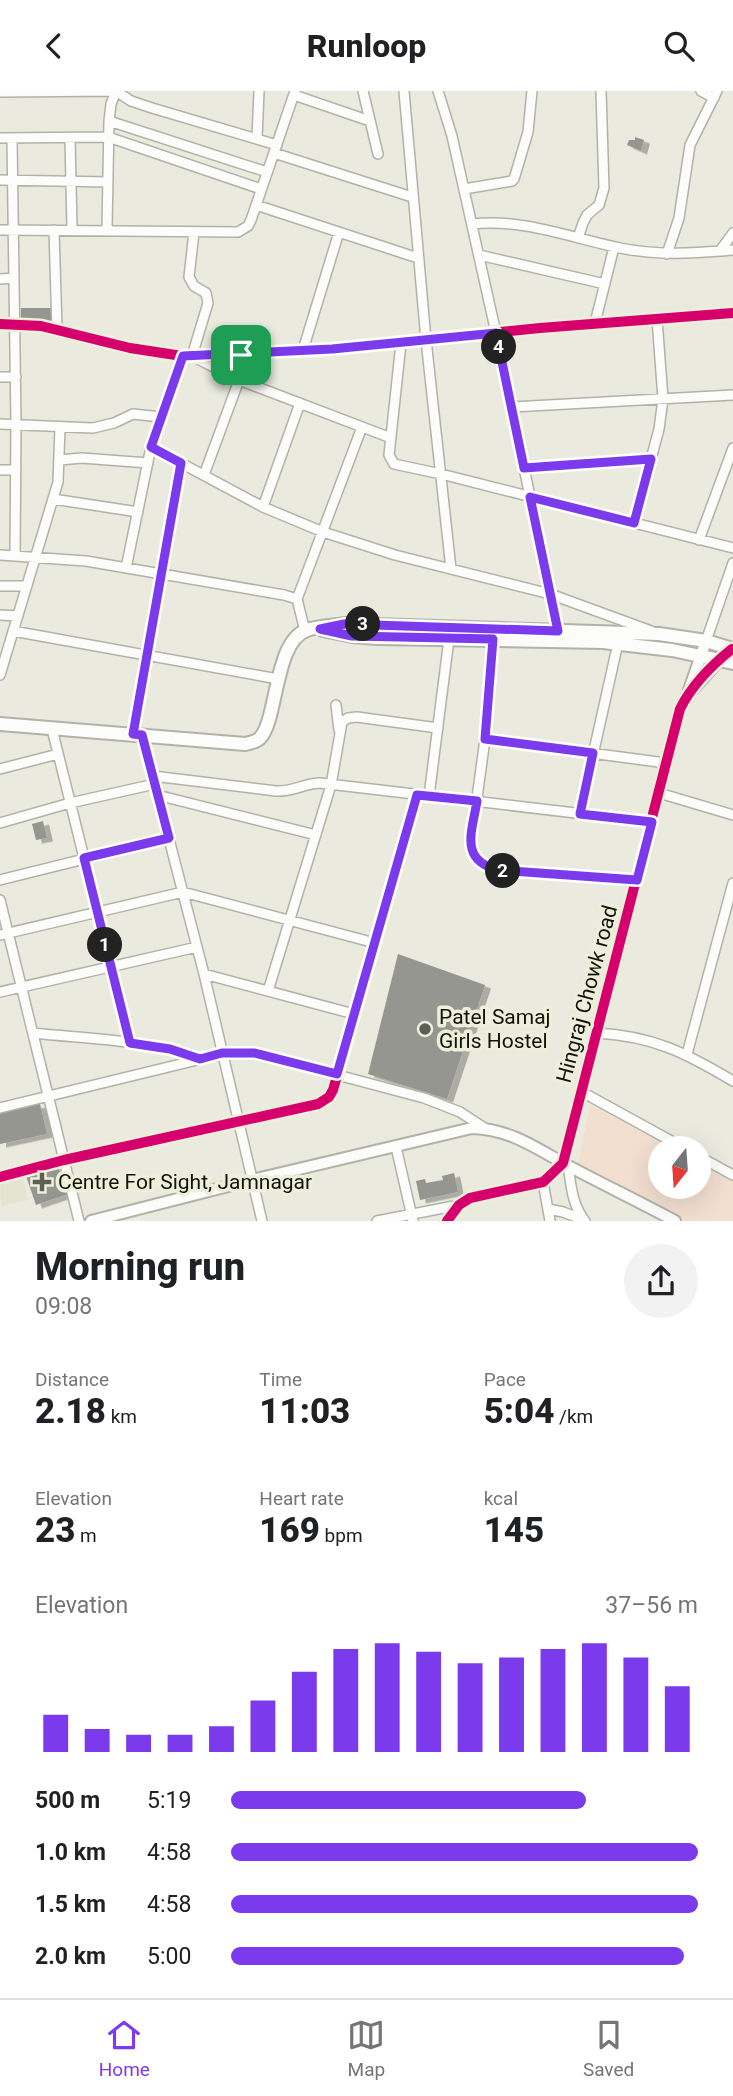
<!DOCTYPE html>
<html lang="en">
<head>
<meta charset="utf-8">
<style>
	:root { --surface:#fff; --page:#f2f2f2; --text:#202124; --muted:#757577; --line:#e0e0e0; --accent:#7c3aed }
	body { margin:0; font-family:Roboto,sans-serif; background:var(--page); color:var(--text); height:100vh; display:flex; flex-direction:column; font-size:26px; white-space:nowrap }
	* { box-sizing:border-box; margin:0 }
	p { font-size:23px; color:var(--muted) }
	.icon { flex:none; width:38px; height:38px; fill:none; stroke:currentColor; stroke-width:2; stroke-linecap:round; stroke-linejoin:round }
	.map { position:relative; height:1130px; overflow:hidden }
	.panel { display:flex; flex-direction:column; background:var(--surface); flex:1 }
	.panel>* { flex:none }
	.needle { width:46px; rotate:197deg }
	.buttons { position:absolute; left:648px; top:1045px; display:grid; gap:14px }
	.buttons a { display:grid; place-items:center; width:63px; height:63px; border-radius:50%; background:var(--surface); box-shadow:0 7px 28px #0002; font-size:35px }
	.pin { position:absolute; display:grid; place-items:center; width:60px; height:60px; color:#fff; margin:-30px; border-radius:14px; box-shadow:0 4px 10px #0006 }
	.km { position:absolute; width:35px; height:35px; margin:-18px; border-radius:50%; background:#222; color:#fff; font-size:19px; line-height:35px; text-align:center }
	.round { display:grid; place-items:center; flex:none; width:74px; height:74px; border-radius:37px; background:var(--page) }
	.overview { display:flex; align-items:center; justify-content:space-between; height:119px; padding:0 35px }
	h1 { font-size:38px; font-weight:800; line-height:52px }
	.stats { display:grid; grid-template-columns:repeat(3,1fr); gap:10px; height:119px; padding:7px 35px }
	.stats div { display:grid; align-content:center }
	.stats b { font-size:35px; font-weight:800 }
	.stats small { font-size:19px; font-weight:400 }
	.stats p { font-size:19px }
	.chart { height:196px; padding:14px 35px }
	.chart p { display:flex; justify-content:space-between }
	.chart svg { width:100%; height:126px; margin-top:7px; stroke:var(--accent); stroke-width:6 }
	ul { padding:0 35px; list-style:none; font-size:23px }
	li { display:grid; grid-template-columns:112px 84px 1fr; align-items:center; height:52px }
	li i { height:18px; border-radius:9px; background:var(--accent) }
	header { display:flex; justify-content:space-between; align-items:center; height:91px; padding:0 35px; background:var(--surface); font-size:32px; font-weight:800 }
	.dock { display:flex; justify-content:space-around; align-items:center; height:98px; border-top:2px solid var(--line); background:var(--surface); font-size:19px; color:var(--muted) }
	.dock a { display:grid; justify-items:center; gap:4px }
	.dock .current { color:var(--accent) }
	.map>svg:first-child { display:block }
</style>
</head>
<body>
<header><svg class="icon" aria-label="back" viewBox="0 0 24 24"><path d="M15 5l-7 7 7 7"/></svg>Runloop<svg class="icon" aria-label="search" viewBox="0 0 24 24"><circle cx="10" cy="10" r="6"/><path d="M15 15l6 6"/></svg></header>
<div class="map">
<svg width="733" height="1130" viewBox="0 0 733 1130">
	<defs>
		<filter id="shadow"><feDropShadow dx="6" dy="3.5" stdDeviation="0" flood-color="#0004"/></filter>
	</defs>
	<rect width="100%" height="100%" fill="#eaeadf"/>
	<!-- built -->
	<path fill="#e4e5d1" d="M 22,1083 L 28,1109 L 1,1115 L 0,1088 Z"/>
	<!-- green -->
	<path fill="#f3dfd0" d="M 590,1014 L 673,1057 L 660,1057 L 660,1096 L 698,1096 L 698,1070 L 733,1088 L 733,1130 L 686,1130 L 577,1079 Z"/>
	<!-- building -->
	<path fill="#94968f" filter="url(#shadow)" d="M 635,46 L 644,49 L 641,60 L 627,54 L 629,49 L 635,49 Z
		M 21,217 L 52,217 L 52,230 L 21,230 Z
		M 43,730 L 47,747 L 36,749 L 32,733 Z
		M 398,863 L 485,894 L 447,1008 L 368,983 Z
		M 40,1013 L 47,1043 L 0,1053 L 0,1022 Z
		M 58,1075 L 68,1103 L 36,1114 L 26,1085 Z
		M 454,1082 L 458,1101 L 420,1109 L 416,1090 L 425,1088 L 426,1092 L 443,1089 L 442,1085 Z"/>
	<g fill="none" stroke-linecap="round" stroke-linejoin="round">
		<defs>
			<path id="minor" d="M 363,0 L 378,63
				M 404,0 L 426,249 L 451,478
				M 438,0 L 452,45 L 496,242 L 558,540
				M 701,0 L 714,7
				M 0,1 L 116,0 L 131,10 L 152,17 L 277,54
				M 294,4 L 370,30
				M 109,30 L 267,81
				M 0,47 L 108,46 L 261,98
				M 12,47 L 16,333 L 15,464
				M 70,47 L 72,138
				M 257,48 L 259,0
				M 274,62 L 412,106
				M 0,89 L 108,91
				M 464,98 L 512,90 L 514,88 L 528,41 L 532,0
				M 256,114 L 418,167
				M 472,133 C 522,127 572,147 620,157 C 659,165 694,162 733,159
				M 107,138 L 109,30 L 111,13 L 116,0
				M 0,139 L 238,141 L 248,135 L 251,129 L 295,0
				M 54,139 L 57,238
				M 194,141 L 189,186 L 194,195 L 206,202 L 208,212 L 192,265 L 239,289 L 391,347
				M 578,147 L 583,132 L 587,124 L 599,114 L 604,97 L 601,0
				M 720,160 L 733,142
				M 667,163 L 679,127 L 690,54 L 717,0
				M 479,164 L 605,193
				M 0,188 L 14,187
				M 595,232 L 614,156
				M 0,233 L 41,235 L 130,257 L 182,265 L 205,266 L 332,258 L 540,237 L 733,222
				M 401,252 L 389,364 L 394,373 L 441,383 L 733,457
				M 303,259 L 339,141
				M 0,286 L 16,286
				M 512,316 L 733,304
				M 0,333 L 93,337 L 114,332 L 133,323 L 161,326
				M 151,356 L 263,416 L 323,441 L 395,464 L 550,503 L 651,540
				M 59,369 L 82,367 L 148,372
				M 524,377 L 651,368
				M 0,379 L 16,379
				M 204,384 L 239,289
				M 53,408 L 138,421
				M 263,416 L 300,312
				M 634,432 L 659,338 L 663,308 L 657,228
				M 699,449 L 733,357
				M 0,464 L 86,470 L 284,504 L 297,508 L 305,540
				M 126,477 L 151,356 L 182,265
				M 0,495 L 27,495
				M 297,508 L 362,336
				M 0,524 L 18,525
				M 13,540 L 278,588
				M 493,548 L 485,648 L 471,751 C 472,769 482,775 498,779 L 637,789
				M 706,550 L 733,472
				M 0,584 L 58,391 L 60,336
				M 336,614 L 339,639
				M 52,638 L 130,952
				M 133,643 L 181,372
				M 142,644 L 204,883 L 262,1130
				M 485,648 L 666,672
				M 0,678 L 58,663
				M 153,685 L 276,700 C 293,701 305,692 320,692 L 652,731
				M 659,702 L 733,724
				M 157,704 L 316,744
				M 429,705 L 449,548
				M 580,722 L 618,552
				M 0,732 L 70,712 L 155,693
				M 0,789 L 169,747
				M 0,809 L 79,1130
				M 0,844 L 183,801 L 375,852
				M 204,883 L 354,923
				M 268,900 L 331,694 L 342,631 L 348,627 L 357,626 L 438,637
				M 0,901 L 197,856
				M 33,942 C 88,948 146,948 199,967
				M 597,942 C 653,945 686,962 733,990
				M 687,963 L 733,792
				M 582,1001 L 684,1057
				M 0,1017 L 222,963 L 255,962 L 424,1007 L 460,1021 L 486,1038
				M 396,1056 L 413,1130
				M 698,1065 L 733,1084
				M 568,1074 C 571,1094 572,1114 585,1130
				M 0,1086 L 64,1069 L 318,1013 L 329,1006 L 333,999 L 417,704
				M 543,1091 L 550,1130
				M 548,1118 L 563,1121 L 584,1129
				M 377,1130 L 459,1114
				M 447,1130 L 459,1114 L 470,1107 L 543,1091 L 563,1072"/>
			<path id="tertiary" d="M 689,599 L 706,550
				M 563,1072 L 680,618 L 687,605 L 722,566
				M 91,1130 L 252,1089 L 472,1037 C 508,1038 533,1055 563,1072 C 600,1092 638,1110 675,1130"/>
			<path id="secondary" d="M 323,539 L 352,545 L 378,547 L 603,551 L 672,559 L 733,572
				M 0,633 L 245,653 C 250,652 256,651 260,647 C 278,628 274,550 307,539 C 318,535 333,535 344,533 L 659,543 L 706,550 L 733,558"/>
		</defs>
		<!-- minor casing -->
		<use href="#minor" stroke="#b1b2a9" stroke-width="12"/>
		<!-- tertiary casing -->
		<use href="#tertiary" stroke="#b1b2a9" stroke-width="14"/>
		<!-- secondary casing -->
		<use href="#secondary" stroke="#b1b2a9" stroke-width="16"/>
		<!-- minor -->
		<use href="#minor" stroke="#fcfcfa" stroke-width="9"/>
		<!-- tertiary -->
		<use href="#tertiary" stroke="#fcfcfa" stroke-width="10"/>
		<!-- secondary -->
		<use href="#secondary" stroke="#fcfcfa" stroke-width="12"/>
		<defs>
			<path id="cycleway" d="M 0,233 L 41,235 L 130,257 L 182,265 L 205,266 L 332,258 L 540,237 L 733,222
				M 0,1086 L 64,1069 L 318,1013 L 329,1006 L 333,999 L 417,704
				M 447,1130 L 459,1114 L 470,1107 L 543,1091 L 563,1072 L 680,618 C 692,594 712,574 732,558"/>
		</defs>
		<!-- cycleway casing -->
		<use href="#cycleway" stroke="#eeefda" stroke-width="15"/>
		<!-- cycleway -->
		<use href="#cycleway" stroke="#d6006c" stroke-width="10"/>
	</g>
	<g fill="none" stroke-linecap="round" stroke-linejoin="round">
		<defs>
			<path id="route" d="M 496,242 L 524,377 L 651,368 L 634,432 L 530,406 L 558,540 L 344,533 L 320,538 L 352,545 L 493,548 L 485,648 L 593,662 L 580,723 L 652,731 L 637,789 L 498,779 C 459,769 472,741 477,710 L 417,704 L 337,983 L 255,962 L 222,962 L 200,968 L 170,958 L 130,952 L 84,767 L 169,747 L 142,644 L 133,643 L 181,372 L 151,356 L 183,265 L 332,258 Z"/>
		</defs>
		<!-- route casing -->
		<use href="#route" stroke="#fff" stroke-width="14"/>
		<!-- route -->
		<use href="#route" stroke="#7c3aed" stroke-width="9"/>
	</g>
	<!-- markers -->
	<g fill="#5e5e55" stroke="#eeefda" stroke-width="2.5">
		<circle cx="425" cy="938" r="7"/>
		<path d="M38.5 1080.5h7v7h7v7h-7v7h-7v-7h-7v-7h7z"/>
	</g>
	<g text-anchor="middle" stroke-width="7" stroke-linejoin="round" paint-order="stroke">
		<!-- street labels -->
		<g font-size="21" fill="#12130b" stroke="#eeefda">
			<text transform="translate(587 903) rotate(-75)" y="7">Hingraj Chowk road</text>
		</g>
		<!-- poi labels -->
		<g font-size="21" fill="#12130b" stroke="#eeefda" text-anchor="start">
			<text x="439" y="933">Patel Samaj<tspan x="439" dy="24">Girls Hostel</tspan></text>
			<text x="58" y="1098">Centre For Sight, Jamnagar</text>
		</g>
	</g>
</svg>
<div class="buttons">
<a><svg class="needle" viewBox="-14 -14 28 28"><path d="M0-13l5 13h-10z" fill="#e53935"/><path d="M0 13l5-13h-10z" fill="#757577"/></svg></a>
</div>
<div class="pin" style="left:241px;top:264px;background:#1e9e55"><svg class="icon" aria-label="arrive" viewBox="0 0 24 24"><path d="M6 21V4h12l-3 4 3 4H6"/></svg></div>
<b class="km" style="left:105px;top:854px">1</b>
<b class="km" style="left:503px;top:780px">2</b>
<b class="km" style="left:363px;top:533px">3</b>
<b class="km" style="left:499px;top:256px">4</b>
</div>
<section class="panel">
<div class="overview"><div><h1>Morning run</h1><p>09:08</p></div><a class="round"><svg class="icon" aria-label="share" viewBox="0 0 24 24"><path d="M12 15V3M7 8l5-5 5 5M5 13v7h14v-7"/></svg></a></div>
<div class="stats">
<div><p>Distance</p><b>2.18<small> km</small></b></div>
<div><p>Time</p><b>11:03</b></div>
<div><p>Pace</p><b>5:04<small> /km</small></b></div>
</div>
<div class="stats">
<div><p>Elevation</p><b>23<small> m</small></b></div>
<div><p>Heart rate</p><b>169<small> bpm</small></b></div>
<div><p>kcal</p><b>145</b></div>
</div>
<div class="chart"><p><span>Elevation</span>37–56 m</p>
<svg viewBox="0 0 160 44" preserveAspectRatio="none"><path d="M5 44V31M15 44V36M25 44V38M35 44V38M45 44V35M55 44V26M65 44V16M75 44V8M85 44V6M95 44V9M105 44V13M115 44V11M125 44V8M135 44V6M145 44V11M155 44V21"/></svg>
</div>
<ul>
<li><b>500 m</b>5:19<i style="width:76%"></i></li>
<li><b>1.0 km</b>4:58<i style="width:100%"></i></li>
<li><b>1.5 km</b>4:58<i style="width:100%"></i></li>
<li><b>2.0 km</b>5:00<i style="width:97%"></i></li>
</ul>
</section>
<nav class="dock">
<a class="current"><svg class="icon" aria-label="home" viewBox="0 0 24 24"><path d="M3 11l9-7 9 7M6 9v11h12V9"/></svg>Home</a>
<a><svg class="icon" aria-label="map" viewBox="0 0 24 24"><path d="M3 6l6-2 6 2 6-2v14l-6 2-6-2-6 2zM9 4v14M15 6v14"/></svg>Map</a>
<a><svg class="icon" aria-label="saved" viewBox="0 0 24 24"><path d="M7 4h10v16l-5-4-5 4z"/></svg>Saved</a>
</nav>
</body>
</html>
